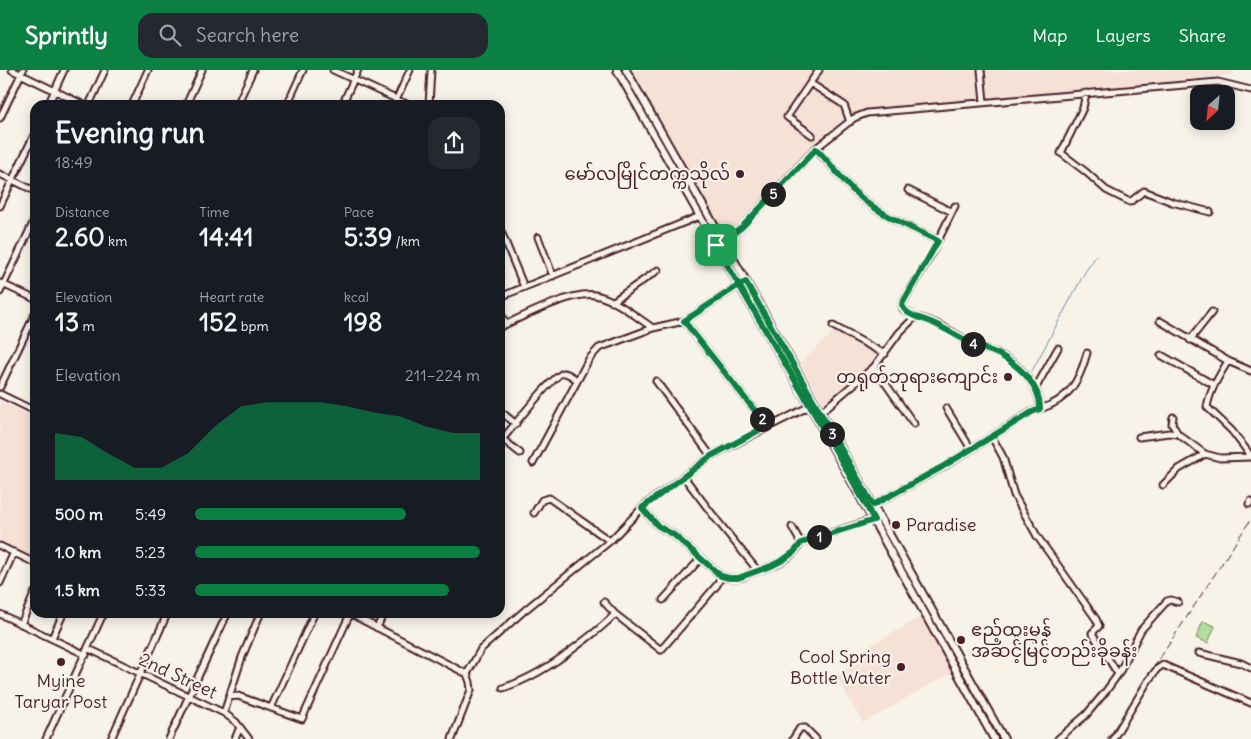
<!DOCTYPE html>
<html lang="en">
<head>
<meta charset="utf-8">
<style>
	:root { --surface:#171b24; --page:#242831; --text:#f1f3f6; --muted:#9ea1a6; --accent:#0b8043 }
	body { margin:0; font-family:Delius,"Noto Sans Myanmar",sans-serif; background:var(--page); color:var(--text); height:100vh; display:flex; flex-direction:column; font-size:19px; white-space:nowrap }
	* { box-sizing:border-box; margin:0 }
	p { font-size:16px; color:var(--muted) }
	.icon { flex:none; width:28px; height:28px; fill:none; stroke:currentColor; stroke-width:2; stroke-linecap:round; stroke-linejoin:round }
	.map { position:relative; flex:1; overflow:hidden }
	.drawer { position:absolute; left:30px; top:30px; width:475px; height:518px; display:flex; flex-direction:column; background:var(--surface); border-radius:15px; box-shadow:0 2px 12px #0003 }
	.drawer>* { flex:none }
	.needle { width:32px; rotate:207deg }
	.controls { position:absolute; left:1190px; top:15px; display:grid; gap:10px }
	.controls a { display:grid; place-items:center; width:45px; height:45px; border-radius:10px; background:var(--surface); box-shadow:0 2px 12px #0003; font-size:25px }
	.pin { position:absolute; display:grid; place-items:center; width:42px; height:42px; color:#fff; margin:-21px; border-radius:10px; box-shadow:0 2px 8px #0006 }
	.km { position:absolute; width:25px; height:25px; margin:-12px; border-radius:50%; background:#222; color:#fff; font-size:14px; line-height:25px; text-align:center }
	.round { display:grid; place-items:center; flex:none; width:52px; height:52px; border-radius:15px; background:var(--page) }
	.head { display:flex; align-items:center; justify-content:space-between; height:85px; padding:0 25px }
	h1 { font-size:28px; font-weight:700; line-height:38px }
	.figures { display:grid; grid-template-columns:repeat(3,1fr); gap:8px; height:85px; padding:5px 25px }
	.figures div { display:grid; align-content:center }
	.figures b { font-size:25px; font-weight:700 }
	.figures small { font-size:14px; font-weight:400 }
	.figures p { font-size:14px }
	.chart { height:140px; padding:10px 25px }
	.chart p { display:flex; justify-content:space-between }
	.chart svg { width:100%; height:90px; margin-top:5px; fill:var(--accent); opacity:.7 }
	ul { padding:0 25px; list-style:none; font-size:16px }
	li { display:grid; grid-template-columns:80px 60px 1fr; align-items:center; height:38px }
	li i { height:12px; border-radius:6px; background:var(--accent) }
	header { display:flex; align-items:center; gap:30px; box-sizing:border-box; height:70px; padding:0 25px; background:var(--accent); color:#fff }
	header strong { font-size:24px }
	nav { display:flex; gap:28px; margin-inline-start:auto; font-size:18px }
	.search { width:350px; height:45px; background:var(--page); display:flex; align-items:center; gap:12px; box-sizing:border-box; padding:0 18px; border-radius:15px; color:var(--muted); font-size:19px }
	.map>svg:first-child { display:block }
</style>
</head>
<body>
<header>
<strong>Sprintly</strong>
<div class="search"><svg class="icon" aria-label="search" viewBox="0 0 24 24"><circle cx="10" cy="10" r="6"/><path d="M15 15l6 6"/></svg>Search here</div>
<nav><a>Map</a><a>Layers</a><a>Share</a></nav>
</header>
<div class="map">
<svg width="1251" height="669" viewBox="0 0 1251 669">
	<rect width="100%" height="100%" fill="#f7f3e8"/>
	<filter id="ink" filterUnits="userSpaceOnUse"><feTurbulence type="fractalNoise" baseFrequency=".02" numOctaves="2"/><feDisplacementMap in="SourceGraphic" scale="10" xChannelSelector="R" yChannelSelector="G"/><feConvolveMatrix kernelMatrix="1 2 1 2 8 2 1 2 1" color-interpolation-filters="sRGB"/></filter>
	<g filter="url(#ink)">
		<!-- built -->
		<path fill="#f5e1d5" d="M 632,0 L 1234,0 L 1233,5 L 854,43 L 725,165 Z
			M 841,255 L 884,280 L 848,317 L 822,333 L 800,293 Z
			M 0,331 L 35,347 L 35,489 L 0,473 Z
			M 923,546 L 954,601 L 863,653 L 836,606 L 858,593 L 868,577 Z"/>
		<!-- green -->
		<path fill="#b1df9e" stroke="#7e7f64" d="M 1203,551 L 1215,556 L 1208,573 L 1196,568 Z"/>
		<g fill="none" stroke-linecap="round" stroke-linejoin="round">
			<!-- stream -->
			<path stroke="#7488a2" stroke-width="1" d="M 1032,301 L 1085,202 L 1097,185"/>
			<defs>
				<path id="minor" d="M 12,0 L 84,35
					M 333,0 L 409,35
					M 981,0 L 984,32
					M 810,13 L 844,35 L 850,52
					M 1086,23 L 1083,38 L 1061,83 L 1086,102 L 1106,120 L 1130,132 L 1144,121 L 1172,132 L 1210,142
					M 48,35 L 64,0
					M 89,35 L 105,0
					M 132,35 L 148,0
					M 186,35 L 202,0
					M 237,35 L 253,0
					M 287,35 L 303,0
					M 342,35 L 358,0
					M 394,35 L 410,0
					M 429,35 L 431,0
					M 0,48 L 23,0
					M 812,65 L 787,47 L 819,0
					M 815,79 C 831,93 842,111 858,125 C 880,145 911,157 938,171
					M 0,104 L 35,121
					M 908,120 L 952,142
					M 0,136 L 35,63
					M 500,159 L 524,217
					M 538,167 L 553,206
					M 716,175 L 742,157 L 815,79 L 854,48 L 867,43 L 1218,12 L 1251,20
					M 0,213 L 35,229
					M 0,222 L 35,149
					M 500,227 L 700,146
					M 612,232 L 658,200
					M 500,242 L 506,254
					M 915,247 L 903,239 L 902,234 L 931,185 L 955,136
					M 684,251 L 767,356
					M 1160,251 L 1228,291 L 1251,301
					M 833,256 L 885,284
					M 500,257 C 522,247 571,221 595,225 C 616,229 636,247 653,258
					M 1190,270 L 1212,242
					M 1161,285 L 1214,315
					M 1228,291 C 1219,306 1210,320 1207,337 L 1232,361 L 1251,386
					M 874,297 L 914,354
					M 656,311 L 711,386
					M 0,317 L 35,244
					M 1035,319 L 1058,278
					M 0,324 L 35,341
					M 946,338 L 971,379
					M 1040,339 C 1069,330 1079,312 1087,283
					M 500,341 L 516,354
					M 820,343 L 874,297 L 899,263 L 915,247 C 936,250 956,265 975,275 C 982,279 990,280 997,283 C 1017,293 1041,315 1040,339 L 1031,342 L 943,397 L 873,435 L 869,440
					M 1173,347 L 1172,354 L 1178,364 L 1205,384
					M 992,367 L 1003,387 L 1014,425 L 1037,466 L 1096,549 L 1099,556 L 1092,563 L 1118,604
					M 1139,367 L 1169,363 L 1178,364
					M 501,368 L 520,383
					M 500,372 C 509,362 555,302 564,303 C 568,303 574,308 577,310
					M 533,393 L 589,289 L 599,278 L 653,258 L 684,251 L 741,214
					M 684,407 L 716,449 L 758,501
					M 1163,415 L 1179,399 L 1205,384 L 1220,388 L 1251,387
					M 1249,434 L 1251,431
					M 642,438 L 658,456 L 674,465 L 721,506 C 726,508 731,509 737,508 C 742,508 747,505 751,503 C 769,497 792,491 801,473 L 792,457
					M 534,443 L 542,430 L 549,428 L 610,471
					M 801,473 L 874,449
					M 0,476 L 35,493
					M 0,513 L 14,482
					M 663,530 L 701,488
					M 604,532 L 615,544 L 661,580 L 717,515 L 721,506
					M 347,542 L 467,604 L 470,612 L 471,620 L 452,669
					M 0,544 L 86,585
					M 21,554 L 35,522
					M 377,558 L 384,542
					M 52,568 L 64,542
					M 89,579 L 224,643 L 236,652 L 249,669
					M 1199,583 L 1241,593 L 1251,598
					M 467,604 L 481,579 L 525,540 L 610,471 L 646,434 L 711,386 L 810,336
					M 503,618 C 531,609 554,594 577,576 C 590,566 603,557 615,544
					M 229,627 L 238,626 L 302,649 L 350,544
					M 271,638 L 315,542
					M 224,643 L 242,587 L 261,542
					M 46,669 L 104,542
					M 111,669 L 168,542
					M 169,669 L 228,542
					M 235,669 L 240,657
					M 793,669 L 800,658 L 805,658 L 816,669
					M 1058,669 L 1086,645 L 1106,621 L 1119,603 L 1141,560 L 1167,531 L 1171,530 L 1178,532
					M 1113,669 L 1148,611 L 1157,599 L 1163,595 L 1251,633"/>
				<path id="major" d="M 617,0 L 739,215 L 810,336 L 994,669
					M 626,0 L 873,435 L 1004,669"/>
			</defs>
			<!-- minor casing -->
			<use href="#minor" stroke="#4a1f2b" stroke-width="9"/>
			<!-- major casing -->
			<use href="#major" stroke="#4a1f2b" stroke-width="10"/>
			<!-- minor -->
			<use href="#minor" stroke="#f7f3e8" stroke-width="5"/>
			<!-- major -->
			<use href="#major" stroke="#f7f3e8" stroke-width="6"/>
			<!-- rail -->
			<path stroke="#4a1f2b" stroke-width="1" stroke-dasharray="8 4" stroke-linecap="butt" d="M 1107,669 L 1251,449"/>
		</g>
	</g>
	<g fill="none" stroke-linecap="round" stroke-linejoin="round" filter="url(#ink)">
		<defs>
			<path id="route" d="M 716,175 C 768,267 824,356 874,450 L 801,473 L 794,482 L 783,490 L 771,496 L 738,508 L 729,508 L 721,506 L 674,465 L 658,456 L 642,438 L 711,386 L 767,356 L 684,251 L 739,215 L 746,212 L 873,435 L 942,397 L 1032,342 L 1040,339 C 1041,315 1018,295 998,284 C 992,281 984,279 977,276 C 962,269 948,260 933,253 C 923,248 904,246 902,234 L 938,171 C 911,157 880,145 858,125 C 842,111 831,93 816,79 L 742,157 L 716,175"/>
		</defs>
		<!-- route casing -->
		<use href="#route" stroke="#fff" stroke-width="10"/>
		<!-- route -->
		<use href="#route" stroke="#0b8043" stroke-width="6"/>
	</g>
	<!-- markers -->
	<g fill="#4a1f2b" stroke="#f7f3e8" stroke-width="2">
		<circle cx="740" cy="104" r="5"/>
		<circle cx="1008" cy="307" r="5"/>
		<circle cx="896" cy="455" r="5"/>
		<circle cx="961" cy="570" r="5"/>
		<circle cx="61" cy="592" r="5"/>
		<circle cx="901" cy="597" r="5"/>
	</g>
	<g text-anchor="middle" stroke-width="4.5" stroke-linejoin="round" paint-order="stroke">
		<!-- poi labels -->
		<g font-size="18" fill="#4a1f2b" stroke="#f7f3e8" text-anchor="end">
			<text x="730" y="110">မော်လမြိုင်တက္ကသိုလ်</text>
			<text x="998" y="313">တရုတ်ဘုရားကျောင်း</text>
			<text x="906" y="461" text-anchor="start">Paradise</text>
			<text x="971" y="566" text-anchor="start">ဧည့်ထူးမွန်<tspan x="971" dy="21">အဆင့်မြင့်တည်းခိုခန်း</tspan></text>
			<text x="891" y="593">Cool Spring<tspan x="891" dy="21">Bottle Water</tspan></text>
			<text x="61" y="617" text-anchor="middle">Myine<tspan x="61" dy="21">Taryar Post</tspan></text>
		</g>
		<!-- street labels -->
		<g font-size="18" fill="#4a1f2b" stroke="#f7f3e8">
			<text transform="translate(178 606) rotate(25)" y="6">2nd Street</text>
		</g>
	</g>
</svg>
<div class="controls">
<a><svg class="needle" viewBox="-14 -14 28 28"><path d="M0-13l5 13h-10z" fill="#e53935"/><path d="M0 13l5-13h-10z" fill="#9ea1a6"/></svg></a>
</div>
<div class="pin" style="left:716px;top:175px;background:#1e9e55"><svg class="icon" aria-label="arrive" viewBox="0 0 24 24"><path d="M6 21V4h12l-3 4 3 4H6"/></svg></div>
<b class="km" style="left:819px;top:467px">1</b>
<b class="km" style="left:762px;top:349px">2</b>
<b class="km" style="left:832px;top:364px">3</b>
<b class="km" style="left:973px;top:274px">4</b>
<b class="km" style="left:773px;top:124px">5</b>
<section class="drawer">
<div class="head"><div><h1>Evening run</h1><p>18:49</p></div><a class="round"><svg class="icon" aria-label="share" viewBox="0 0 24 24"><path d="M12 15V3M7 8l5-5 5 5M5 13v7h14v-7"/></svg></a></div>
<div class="figures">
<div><p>Distance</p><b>2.60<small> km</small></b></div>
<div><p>Time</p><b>14:41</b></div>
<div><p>Pace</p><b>5:39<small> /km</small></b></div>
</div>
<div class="figures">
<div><p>Elevation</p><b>13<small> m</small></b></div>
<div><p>Heart rate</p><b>152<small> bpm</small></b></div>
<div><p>kcal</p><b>198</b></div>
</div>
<div class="chart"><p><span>Elevation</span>211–224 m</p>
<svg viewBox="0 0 160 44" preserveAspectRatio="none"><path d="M0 44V21L10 23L20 31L30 38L40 38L50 31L60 18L70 8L80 6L90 6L100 6L110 8L120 11L130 13L140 18L150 21L160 21V44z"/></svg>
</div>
<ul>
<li><b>500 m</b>5:49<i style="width:74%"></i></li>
<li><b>1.0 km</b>5:23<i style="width:100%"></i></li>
<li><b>1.5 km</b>5:33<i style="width:89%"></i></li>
</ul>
</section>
</div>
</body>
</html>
